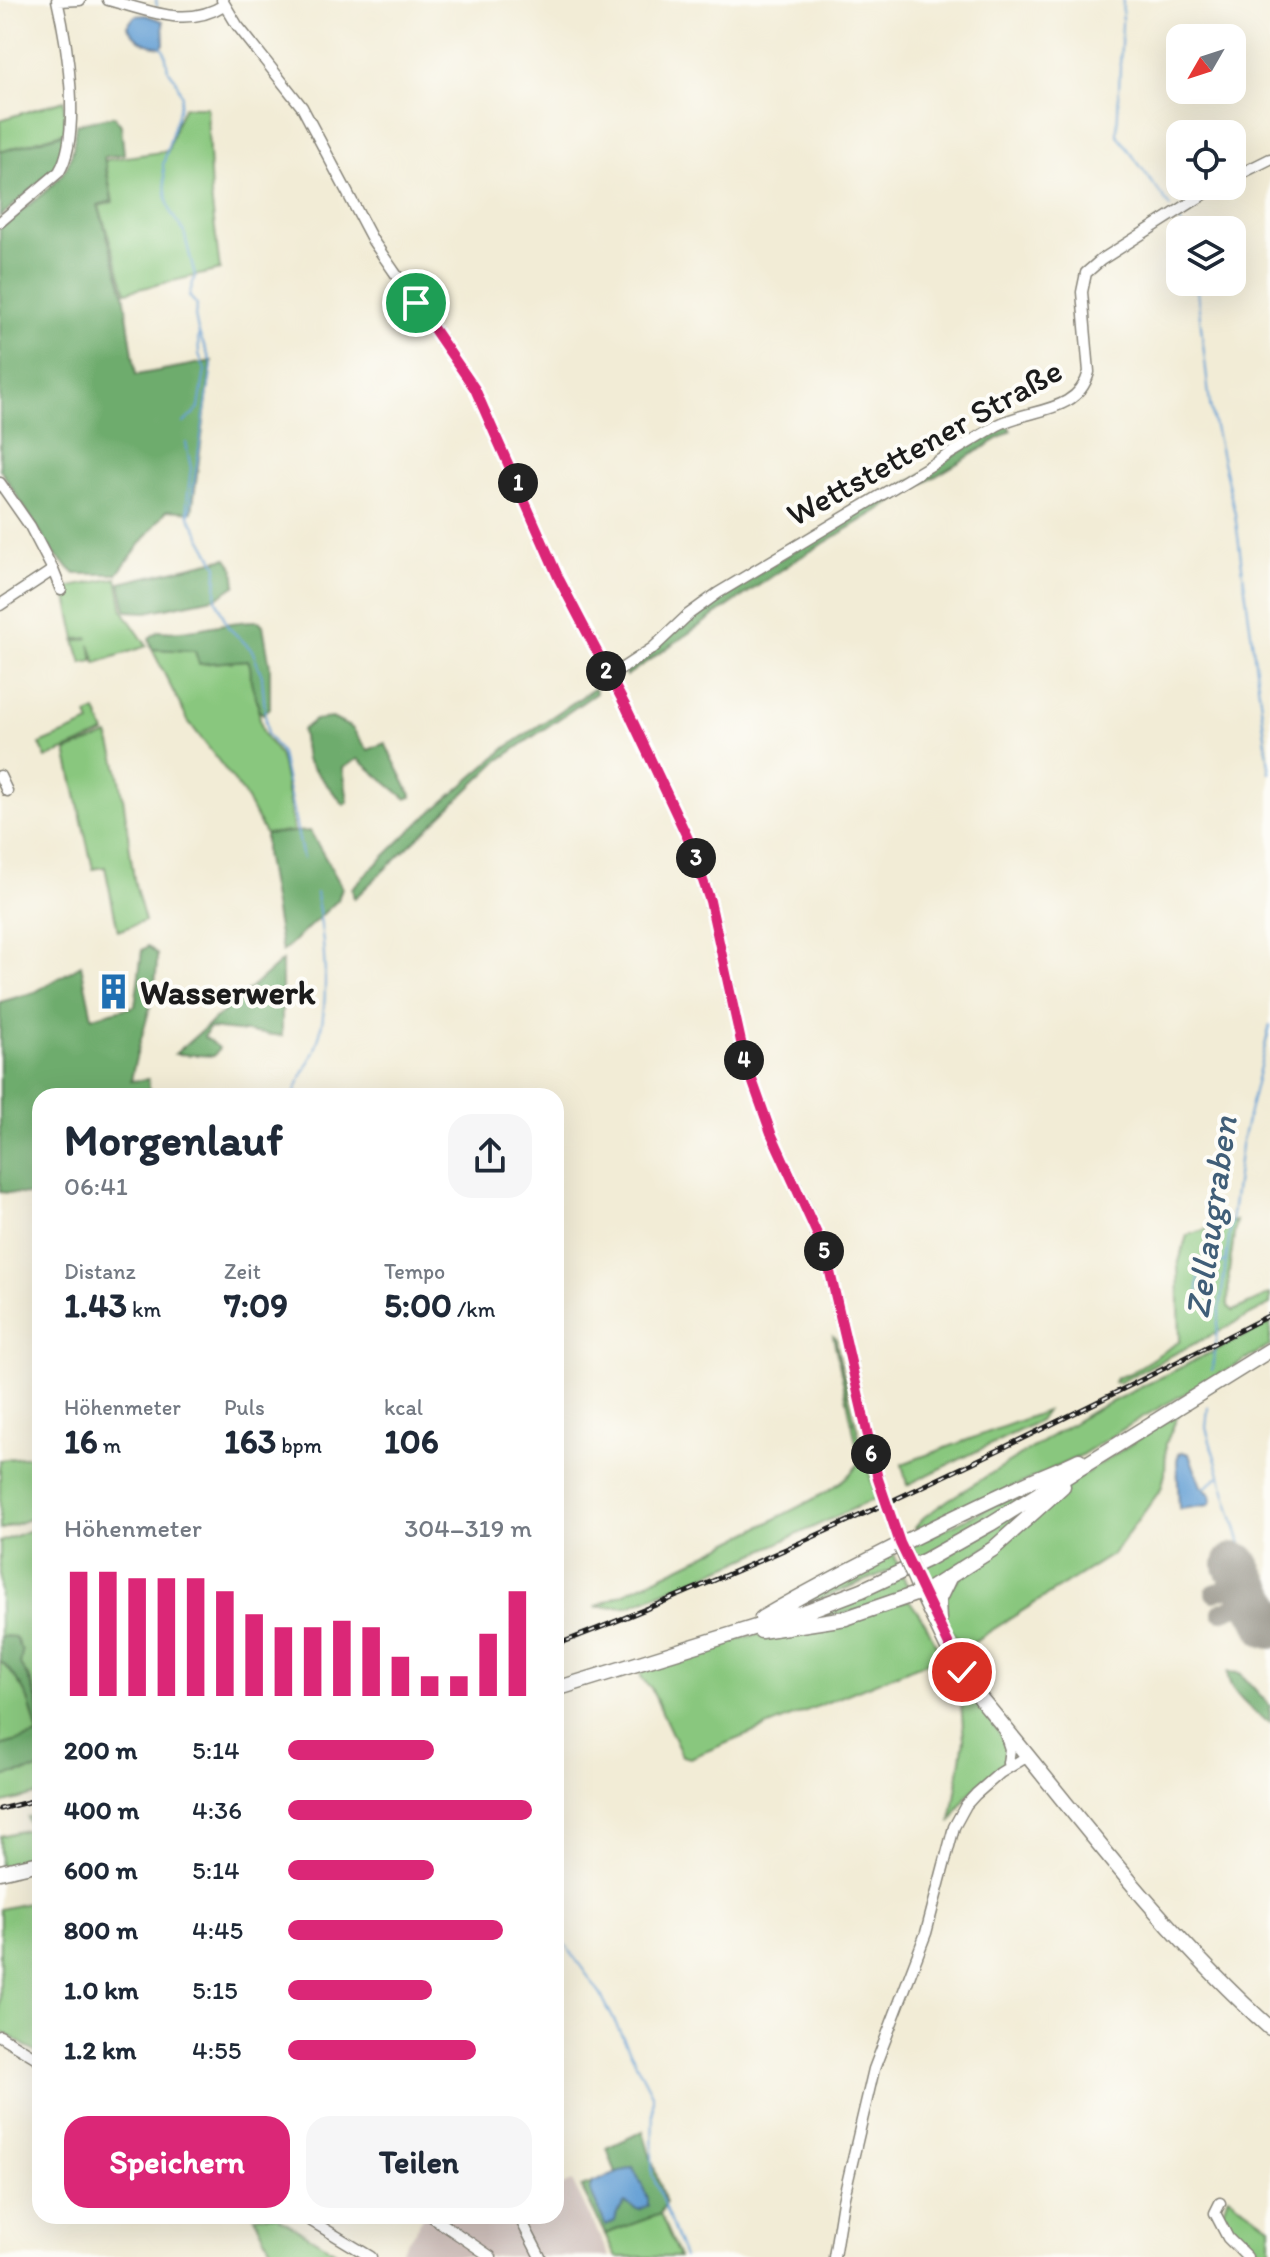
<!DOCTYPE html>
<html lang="de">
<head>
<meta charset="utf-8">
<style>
	:root { --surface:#fff; --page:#f6f6f7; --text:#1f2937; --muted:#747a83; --accent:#db2777 }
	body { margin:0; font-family:Itim,sans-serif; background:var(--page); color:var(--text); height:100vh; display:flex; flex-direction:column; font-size:30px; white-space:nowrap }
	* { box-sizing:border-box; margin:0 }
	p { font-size:26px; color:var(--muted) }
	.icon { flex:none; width:44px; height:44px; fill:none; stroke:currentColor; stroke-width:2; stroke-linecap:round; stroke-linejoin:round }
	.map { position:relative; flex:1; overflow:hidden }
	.panel { position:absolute; left:32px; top:1088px; width:532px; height:1136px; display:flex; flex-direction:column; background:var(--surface); border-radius:24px; box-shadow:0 8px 32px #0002 }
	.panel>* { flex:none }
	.needle { width:52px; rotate:231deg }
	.buttons { position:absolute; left:1166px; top:24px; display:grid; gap:16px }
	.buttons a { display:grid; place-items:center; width:80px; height:80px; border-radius:16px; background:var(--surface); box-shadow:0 8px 32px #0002; font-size:40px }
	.pin { position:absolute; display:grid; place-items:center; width:68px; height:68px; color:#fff; margin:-34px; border:4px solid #fff; border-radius:50%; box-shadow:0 2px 8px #0007 }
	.km { position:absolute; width:40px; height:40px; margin:-20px; border-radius:50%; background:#222; color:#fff; font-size:22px; line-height:40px; text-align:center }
	.round { display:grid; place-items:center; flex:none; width:84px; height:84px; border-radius:24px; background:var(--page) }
	.summary { display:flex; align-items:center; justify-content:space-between; height:136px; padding:0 32px }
	h1 { font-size:44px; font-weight:800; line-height:60px }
	.figures { display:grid; grid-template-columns:repeat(3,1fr); gap:12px; height:136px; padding:8px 32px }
	.figures div { display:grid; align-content:center }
	.figures b { font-size:34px; font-weight:800 }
	.figures small { font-size:22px; font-weight:400 }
	.figures p { font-size:22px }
	.chart { height:224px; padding:16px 32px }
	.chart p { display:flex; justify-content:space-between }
	.chart svg { width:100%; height:144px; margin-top:8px; stroke:var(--accent); stroke-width:6 }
	.cta { display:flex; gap:16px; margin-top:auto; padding:16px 32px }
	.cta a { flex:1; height:92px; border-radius:24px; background:var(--accent); color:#fff; font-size:32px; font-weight:800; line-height:92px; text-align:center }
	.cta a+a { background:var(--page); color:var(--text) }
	ul { padding:0 32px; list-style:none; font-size:26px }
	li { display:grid; grid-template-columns:128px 96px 1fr; align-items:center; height:60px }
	li i { height:20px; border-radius:10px; background:var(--accent) }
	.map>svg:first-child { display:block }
</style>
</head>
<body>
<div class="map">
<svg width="1270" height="2257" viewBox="0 0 1270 2257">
	<rect width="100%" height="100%" fill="#fdfcf7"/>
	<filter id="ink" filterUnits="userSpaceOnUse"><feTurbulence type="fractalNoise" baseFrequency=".0125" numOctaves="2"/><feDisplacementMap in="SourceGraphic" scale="16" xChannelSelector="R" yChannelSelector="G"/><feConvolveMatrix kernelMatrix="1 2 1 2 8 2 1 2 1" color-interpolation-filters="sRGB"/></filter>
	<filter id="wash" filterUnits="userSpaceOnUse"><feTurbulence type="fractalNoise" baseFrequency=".006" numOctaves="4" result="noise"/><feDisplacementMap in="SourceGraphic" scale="32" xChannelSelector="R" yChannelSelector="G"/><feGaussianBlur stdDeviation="1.8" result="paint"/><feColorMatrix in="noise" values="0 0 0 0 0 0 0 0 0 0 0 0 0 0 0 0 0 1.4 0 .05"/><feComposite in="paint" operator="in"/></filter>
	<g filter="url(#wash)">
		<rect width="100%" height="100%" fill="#f2ecd6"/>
		<!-- industrial -->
		<path fill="#cfc0bb" d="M 572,2181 L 610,2257 L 397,2256 L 423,2218 L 420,2216 L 556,2216 L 556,2190 Z"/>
		<!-- green -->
		<path fill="#89c77e" stroke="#52724d" stroke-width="2" d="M 64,100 L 65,132 L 0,152 L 0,120 Z
			M 184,107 L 207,107 L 211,196 L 220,270 L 126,292 L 99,206 L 113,202 L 105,160 L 168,151 C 171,140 178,116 184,107 Z
			M 117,578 L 123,611 L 147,646 L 96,663 L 90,644 L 93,661 L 82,663 L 75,641 L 89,638 L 76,639 L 65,588 Z
			M 152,649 L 195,651 L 199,664 L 248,660 C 257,682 256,709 263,732 C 267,742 277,748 280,758 C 287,782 289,808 294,832 L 265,834 L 244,794 L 188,721 Z
			M 96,711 L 105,733 L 46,758 L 40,744 L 90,723 L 87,715 Z
			M 108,735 C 124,779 126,826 133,872 C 135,889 141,905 145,921 L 118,931 L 105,867 L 93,869 L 66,751 Z
			M 1236,1221 L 1229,1271 L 1228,1306 L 1233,1311 L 1270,1294 L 1270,1305 L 1118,1383 L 1114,1382 L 1116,1378 L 1130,1373 L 1180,1341 L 1178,1265 L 1187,1235 Z
			M 1270,1323 L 1270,1346 L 1141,1418 L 1078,1457 L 918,1531 L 915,1528 L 924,1517 L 948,1500 L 1091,1412 Z
			M 833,1336 L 836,1338 C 838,1357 843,1370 847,1388 C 856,1425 865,1462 877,1498 L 737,1562 L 629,1606 L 595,1607 C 657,1578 719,1549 779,1517 C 806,1502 844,1488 860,1461 Z
			M 1046,1411 L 1039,1421 L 907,1485 L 902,1464 Z
			M 1179,1413 L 1166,1443 L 1165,1474 L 1161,1489 L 1113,1554 L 973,1642 L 962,1644 C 946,1628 940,1608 948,1588 L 1074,1481 Z
			M 40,1455 L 40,1515 L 0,1530 L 0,1460 Z
			M 1076,1465 L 917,1561 L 910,1546 Z
			M 1060,1485 L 1000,1539 L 927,1585 L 920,1569 Z
			M 40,1526 L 40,1706 L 31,1681 L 20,1665 L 22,1652 L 15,1637 L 0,1636 L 0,1542 Z
			M 893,1552 L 899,1567 L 779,1616 Z
			M 903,1576 L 909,1590 L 873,1607 L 770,1628 Z
			M 909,1600 L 926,1624 L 940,1653 L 939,1657 L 690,1758 L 682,1756 L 651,1688 L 642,1679 L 639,1669 L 753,1635 L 773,1633 Z
			M 0,1660 C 27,1689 29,1697 38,1735 L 0,1746 Z
			M 959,1676 L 1006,1743 L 1004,1762 L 966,1797 L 951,1823 L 964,1740 Z
			M 40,1769 L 40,1794 L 0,1804 L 0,1777 Z
			M 40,1814 L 40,1858 L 0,1868 L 0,1836 L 30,1829 L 27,1817 Z
			M 40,1900 L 40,2055 L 0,2030 L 0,1909 Z
			M 1228,2196 L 1270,2226 L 1270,2257 L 1255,2257 L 1223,2220 L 1222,2212 Z
			M 660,2214 L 679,2257 L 616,2257 L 605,2234 Z
			M 254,2216 L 276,2216 L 344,2257 L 275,2257 Z"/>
		<!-- forest -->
		<path fill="#6eac6d" stroke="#456444" stroke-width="2" d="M 114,116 L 121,125 L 124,154 L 104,157 L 112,201 L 98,205 L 124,293 L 136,375 L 212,361 L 192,512 L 167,510 L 117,574 L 75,574 L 54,554 L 0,469 L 0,228 C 20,211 54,189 66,168 C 74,155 74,139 76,124 Z
			M 65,133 L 61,158 L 54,169 L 0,217 L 0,152 Z
			M 1007,423 L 1011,431 L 796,560 L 626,676 L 624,671 L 709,602 Z
			M 227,558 L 234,568 L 236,585 L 218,597 L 147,612 L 126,611 L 120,583 Z
			M 259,621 L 263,625 L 270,666 L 270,708 L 263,714 L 258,710 C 259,698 253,693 251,682 C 250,673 252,668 248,660 L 199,664 L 195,651 L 152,649 L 149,638 L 159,631 C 192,634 225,620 259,621 Z
			M 595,688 L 596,693 L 498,761 L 354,899 L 352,888 L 411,830 L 507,747 Z
			M 332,718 L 352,728 L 368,750 L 385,743 L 412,797 L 406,799 L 358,759 L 343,768 L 348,802 L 344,805 L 306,760 L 302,730 L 315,720 Z
			M 310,831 L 342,887 L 338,900 L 282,952 L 265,853 L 265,834 Z
			M 148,946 L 157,954 C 158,999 138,1038 131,1081 L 148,1079 L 150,1096 L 40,1096 L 40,1196 L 0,1192 L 0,1002 L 35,992 L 81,965 L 92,1017 L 135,1006 L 142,950 Z
			M 282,961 L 282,1036 L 209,1028 L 204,1037 L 219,1048 L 214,1056 L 175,1054 Z
			M 0,1636 L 15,1637 L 22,1652 L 20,1665 C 45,1701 40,1728 40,1769 L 0,1777 L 0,1746 L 38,1735 C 29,1697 27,1689 0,1660 Z
			M 1228,1672 L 1240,1673 L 1270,1706 L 1270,1723 C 1255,1714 1225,1689 1228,1672 Z
			M 643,2131 L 665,2203 L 660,2214 L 605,2234 L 581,2187 L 592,2183 L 590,2190 L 617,2213 L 625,2203 L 633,2167 L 616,2174 L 607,2148 Z"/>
		<!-- water -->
		<path fill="#639fd4" stroke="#405e78" stroke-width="2" d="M 146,15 L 163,21 L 164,44 L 161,47 C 144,45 137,41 127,26 L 135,16 Z
			M 1183,1452 L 1189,1454 L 1201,1486 L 1211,1495 L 1212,1501 L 1209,1505 L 1179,1509 L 1177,1460 L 1179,1454 Z
			M 633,2167 L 648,2198 L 648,2206 L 639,2210 L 625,2203 L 617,2213 L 615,2221 L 606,2226 L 590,2190 L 592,2183 Z"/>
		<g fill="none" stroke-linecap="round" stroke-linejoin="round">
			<!-- stream -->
			<path stroke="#639fd4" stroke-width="2" d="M 156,0 L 157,6
				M 1123,0 L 1117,134 L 1170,207
				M 161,46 L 165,52 L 168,70 L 175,78 L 182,96 L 163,165 L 167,200 L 171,213 L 184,232 L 195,276 L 189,296 L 197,305 L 195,316 L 198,331 L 212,365 L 189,516
				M 1177,217 L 1185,230
				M 1196,282 L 1210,405 L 1235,514 L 1270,773
				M 184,423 L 199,408 L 205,370 L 199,354 L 198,336
				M 186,443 L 191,468 L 187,502 L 189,516 L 217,566 L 216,599 L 228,627 L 252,650 L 262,676 L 267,734 L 281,753 L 303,859
				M 294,1096 C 299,1076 311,1063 317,1044 C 331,1001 324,937 316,893
				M 1213,1265 L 1226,1261
				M 1197,1301 L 1199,1274 L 1207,1266
				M 1212,1370 L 1241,1145 L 1270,1025
				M 1208,1407 L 1206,1428 L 1244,1554
				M 1204,1488 L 1219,1477
				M 556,1932 L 600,1993 L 653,2096 L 652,2174 L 684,2257"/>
			<!-- taxiway -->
			<path stroke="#878479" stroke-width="18" d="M 1214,1593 L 1246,1582
				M 1221,1612 L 1255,1599"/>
			<!-- runway -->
			<path stroke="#878479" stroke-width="46" d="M 1236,1565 L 1270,1626"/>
		</g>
	</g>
	<g filter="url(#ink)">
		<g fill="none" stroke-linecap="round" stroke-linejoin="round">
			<defs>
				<path id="minor" d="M 108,0 C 148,10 186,29 224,5
					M 222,0 L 237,25 L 302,107 L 373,241 L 475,389 L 559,579 L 626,707 L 690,843 L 710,901 L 745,1060 L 771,1133 L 811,1219 L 830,1272 L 878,1479
					M 58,1 L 80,0
					M 1232,178 L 1270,159
					M 0,222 L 59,172 C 82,134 67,42 57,0
					M 0,483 L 30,526 L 53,570 L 0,605
					M 53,570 L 61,590
					M 609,677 L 653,648 L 689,614 L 718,593 L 998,425 C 1030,408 1078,414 1089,372 L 1082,292 L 1086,273 L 1101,260 L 1217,186
					M 0,776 L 7,791
					M 1005,1734 L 1010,1749 L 1008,1763
					M 0,2036 L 40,2060
					M 1220,2203 L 1215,2213 L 1228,2238 L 1247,2257
					M 303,2216 L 371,2257
					M 431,2216 L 491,2257
					M 519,2216 L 540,2257
					M 834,2257 L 843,2201 L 874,2069 L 926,1933 L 954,1827 L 966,1805 L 976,1794 L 1000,1773 L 1023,1759 L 1026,1752"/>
				<path id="major" d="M 918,1586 L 952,1657 L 982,1700 C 1075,1812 1161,1931 1270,2028
					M 762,1618 C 845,1570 931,1528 1018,1487 C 1038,1477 1059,1470 1079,1460
					M 939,1621 L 938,1601 L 949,1578
					M 761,1631 L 846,1618 L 930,1589 L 993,1549 L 1063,1486
					M 556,1689 L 807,1611 L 862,1590 L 926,1560 L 990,1524 L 1270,1350
					M 0,1872 L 40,1863"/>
			</defs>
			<!-- minor casing -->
			<use href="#minor" stroke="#878479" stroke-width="13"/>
			<!-- major casing -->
			<use href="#major" stroke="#878479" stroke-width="17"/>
			<!-- minor -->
			<use href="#minor" stroke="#fff" stroke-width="10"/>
			<!-- major -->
			<use href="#major" stroke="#fff" stroke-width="14"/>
			<defs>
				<path id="rail" d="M 556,1645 C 801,1550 1036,1434 1270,1315
					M 0,1809 L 40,1799"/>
			</defs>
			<!-- rail casing -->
			<use href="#rail" stroke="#1c1c1c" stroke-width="5"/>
			<!-- rail -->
			<use href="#rail" stroke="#fdfcf7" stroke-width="2" stroke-dasharray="6" stroke-linecap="butt"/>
			<defs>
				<path id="minor-bridge" d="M 878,1479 L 894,1527"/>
				<path id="major-bridge" d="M 902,1548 L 918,1586"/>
			</defs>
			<!-- minor-bridge casing -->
			<use href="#minor-bridge" stroke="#878479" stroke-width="13" stroke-linecap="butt"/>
			<!-- major-bridge casing -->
			<use href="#major-bridge" stroke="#878479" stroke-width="17" stroke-linecap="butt"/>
			<!-- minor-bridge -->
			<use href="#minor-bridge" stroke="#fff" stroke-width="10"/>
			<!-- major-bridge -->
			<use href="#major-bridge" stroke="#fff" stroke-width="14"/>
		</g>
	</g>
	<g fill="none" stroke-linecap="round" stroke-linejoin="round" filter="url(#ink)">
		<defs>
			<path id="route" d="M 416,303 L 475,389 L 559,579 L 626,707 L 690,843 L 710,901 L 745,1060 L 771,1133 L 823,1247 L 830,1272 L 878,1479 L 900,1543 L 962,1672"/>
		</defs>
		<!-- route casing -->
		<use href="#route" stroke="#fff" stroke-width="16"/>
		<!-- route -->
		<use href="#route" stroke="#db2777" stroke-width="10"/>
	</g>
	<!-- icons -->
	<defs>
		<symbol id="building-bare" viewBox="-9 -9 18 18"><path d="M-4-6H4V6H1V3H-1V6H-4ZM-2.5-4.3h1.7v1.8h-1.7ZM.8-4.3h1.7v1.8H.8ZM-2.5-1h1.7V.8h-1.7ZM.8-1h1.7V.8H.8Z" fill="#1f6fb2" stroke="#fdfcf7" stroke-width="2.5" paint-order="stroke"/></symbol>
	</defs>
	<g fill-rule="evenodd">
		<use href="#building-bare" x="88" y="966" width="51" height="51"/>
	</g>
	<g text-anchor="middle" stroke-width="8" stroke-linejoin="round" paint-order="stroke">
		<!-- street labels -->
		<g font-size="34" fill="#1c1c1c" stroke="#fdfcf7">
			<text transform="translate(924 442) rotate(-29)" y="12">Wettstettener Straße</text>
		</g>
		<!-- poi labels -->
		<g font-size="34" font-weight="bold" fill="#1c1c1c" stroke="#fdfcf7" text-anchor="start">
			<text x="140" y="1004">Wasserwerk</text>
		</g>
		<!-- water labels -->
		<g font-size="36" font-style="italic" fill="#405e78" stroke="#fdfcf7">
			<text transform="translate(1210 1217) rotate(-82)" y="13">Zellaugraben</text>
		</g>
	</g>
</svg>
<div class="buttons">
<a><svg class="needle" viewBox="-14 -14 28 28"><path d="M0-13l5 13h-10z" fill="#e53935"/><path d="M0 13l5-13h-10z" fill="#747a83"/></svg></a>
<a><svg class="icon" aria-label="locate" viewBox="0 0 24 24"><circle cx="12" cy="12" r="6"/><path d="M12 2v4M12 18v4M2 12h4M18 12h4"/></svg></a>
<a><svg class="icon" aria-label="layers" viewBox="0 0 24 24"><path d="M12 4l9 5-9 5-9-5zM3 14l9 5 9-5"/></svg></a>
</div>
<div class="pin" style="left:416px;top:303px;background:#1e9e55"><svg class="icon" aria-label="arrive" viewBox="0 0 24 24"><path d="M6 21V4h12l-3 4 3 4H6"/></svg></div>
<div class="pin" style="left:962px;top:1672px;background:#d93025"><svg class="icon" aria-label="check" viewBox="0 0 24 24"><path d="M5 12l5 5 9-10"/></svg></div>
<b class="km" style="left:518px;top:483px">1</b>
<b class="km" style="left:606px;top:671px">2</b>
<b class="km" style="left:696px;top:858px">3</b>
<b class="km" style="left:744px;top:1060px">4</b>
<b class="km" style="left:824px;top:1251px">5</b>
<b class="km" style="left:871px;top:1454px">6</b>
<section class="panel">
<div class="summary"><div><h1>Morgenlauf</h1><p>06:41</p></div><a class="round"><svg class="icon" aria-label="share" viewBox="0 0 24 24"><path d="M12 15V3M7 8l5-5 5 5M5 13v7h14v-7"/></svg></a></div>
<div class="figures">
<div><p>Distanz</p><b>1.43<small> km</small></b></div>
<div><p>Zeit</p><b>7:09</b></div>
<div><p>Tempo</p><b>5:00<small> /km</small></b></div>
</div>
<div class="figures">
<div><p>Höhenmeter</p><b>16<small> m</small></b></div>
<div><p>Puls</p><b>163<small> bpm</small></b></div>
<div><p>kcal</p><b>106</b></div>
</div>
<div class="chart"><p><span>Höhenmeter</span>304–319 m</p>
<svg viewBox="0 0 160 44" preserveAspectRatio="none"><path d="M5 44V6M15 44V6M25 44V8M35 44V8M45 44V8M55 44V12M65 44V19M75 44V23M85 44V23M95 44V21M105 44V23M115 44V32M125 44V38M135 44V38M145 44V25M155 44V12"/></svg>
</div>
<ul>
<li><b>200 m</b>5:14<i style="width:60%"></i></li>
<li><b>400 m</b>4:36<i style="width:100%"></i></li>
<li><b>600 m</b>5:14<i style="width:60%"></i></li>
<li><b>800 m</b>4:45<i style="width:88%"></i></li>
<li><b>1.0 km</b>5:15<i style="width:59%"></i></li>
<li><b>1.2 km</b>4:55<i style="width:77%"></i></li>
</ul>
<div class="cta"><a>Speichern</a><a>Teilen</a></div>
</section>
</div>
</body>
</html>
